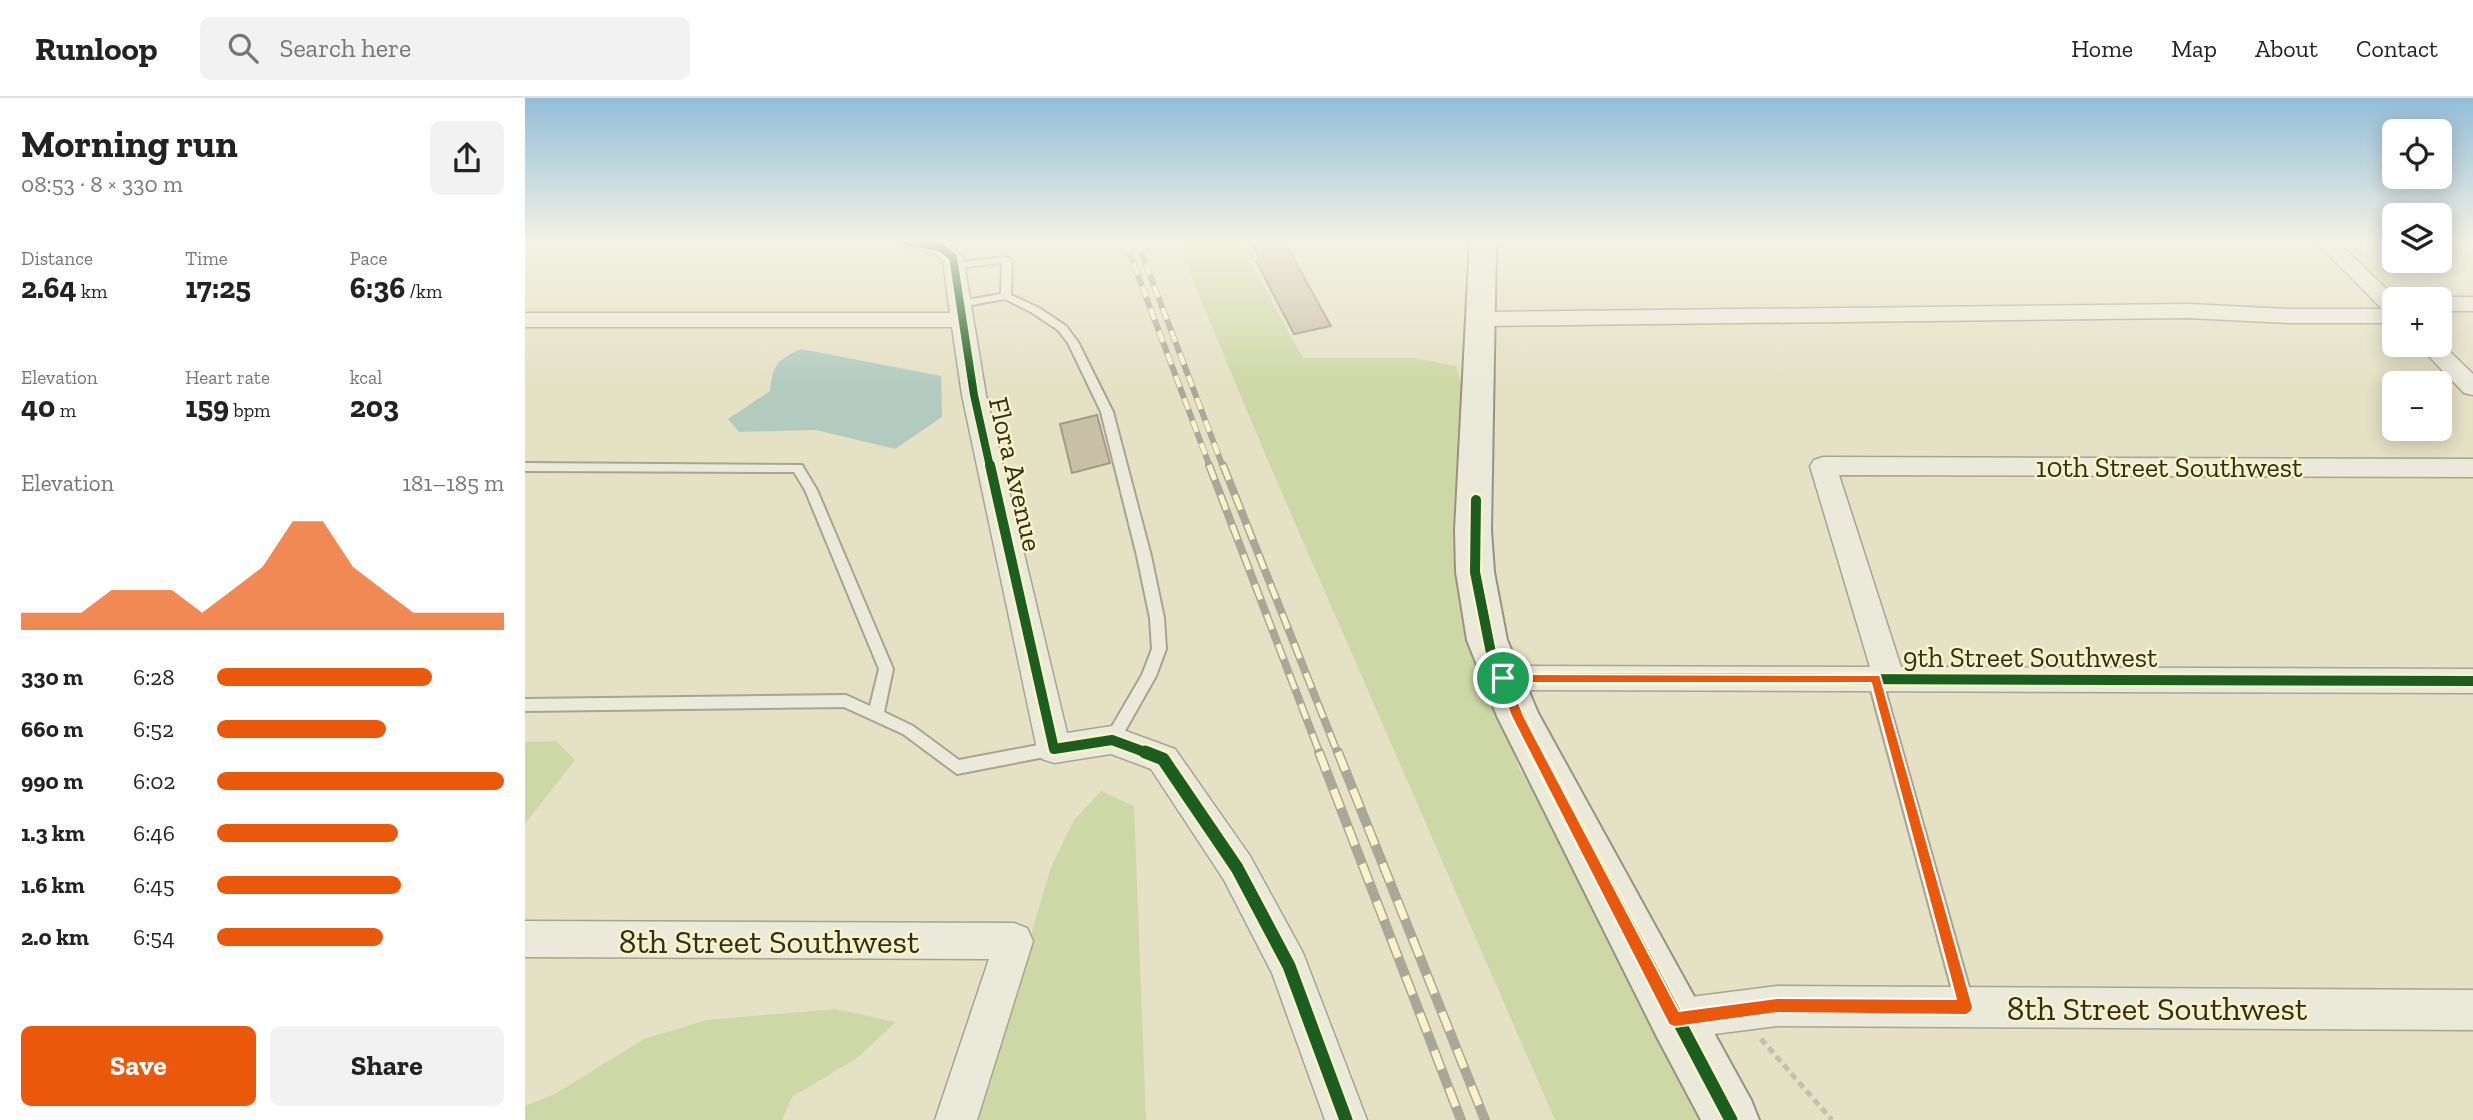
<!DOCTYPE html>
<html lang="en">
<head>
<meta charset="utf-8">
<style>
	:root { --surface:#fff; --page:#f2f2f2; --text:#222; --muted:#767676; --line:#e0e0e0; --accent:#ea580c }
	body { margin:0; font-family:"Zilla Slab",serif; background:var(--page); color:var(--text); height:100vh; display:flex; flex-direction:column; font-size:26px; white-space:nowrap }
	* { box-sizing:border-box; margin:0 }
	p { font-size:23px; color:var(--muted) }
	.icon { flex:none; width:38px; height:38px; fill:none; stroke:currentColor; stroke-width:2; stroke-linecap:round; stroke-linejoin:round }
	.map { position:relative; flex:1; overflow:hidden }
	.panel { display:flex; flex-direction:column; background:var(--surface); width:525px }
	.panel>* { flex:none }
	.buttons { position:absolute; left:1857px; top:21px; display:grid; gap:14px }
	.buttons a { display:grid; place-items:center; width:70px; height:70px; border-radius:10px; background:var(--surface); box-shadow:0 4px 18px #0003; font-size:35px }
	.pin { position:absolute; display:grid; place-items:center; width:60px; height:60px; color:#fff; margin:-30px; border:4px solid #fff; border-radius:50%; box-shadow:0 2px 7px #0007 }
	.round { display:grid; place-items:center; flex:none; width:74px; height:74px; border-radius:10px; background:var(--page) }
	.overview { display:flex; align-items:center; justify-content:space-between; height:119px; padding:0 21px }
	h1 { font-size:38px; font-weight:700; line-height:52px }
	.metrics { display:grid; grid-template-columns:repeat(3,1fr); gap:10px; height:119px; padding:7px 21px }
	.metrics div { display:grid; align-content:center }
	.metrics b { font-size:30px; font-weight:700 }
	.metrics small { font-size:19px; font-weight:400 }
	.metrics p { font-size:19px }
	.chart { height:196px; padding:14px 21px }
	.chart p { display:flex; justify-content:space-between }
	.chart svg { width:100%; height:126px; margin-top:7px; fill:var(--accent); opacity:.7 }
	.button { display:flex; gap:14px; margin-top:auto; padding:14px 21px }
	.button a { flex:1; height:80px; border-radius:10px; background:var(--accent); color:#fff; font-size:28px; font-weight:700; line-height:80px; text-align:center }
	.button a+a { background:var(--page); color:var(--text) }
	ul { padding:0 21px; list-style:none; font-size:23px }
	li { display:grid; grid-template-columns:112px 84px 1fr; align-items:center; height:52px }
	li i { height:18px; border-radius:9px; background:var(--accent) }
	header { display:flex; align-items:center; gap:42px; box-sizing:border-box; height:98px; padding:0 35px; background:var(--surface); border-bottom:2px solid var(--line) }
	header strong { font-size:33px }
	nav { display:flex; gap:38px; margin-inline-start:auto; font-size:24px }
	.search { width:490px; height:63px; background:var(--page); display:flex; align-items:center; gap:18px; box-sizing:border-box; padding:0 24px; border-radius:10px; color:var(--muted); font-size:26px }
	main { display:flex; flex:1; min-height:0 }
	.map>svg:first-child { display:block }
</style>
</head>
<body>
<header>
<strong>Runloop</strong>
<div class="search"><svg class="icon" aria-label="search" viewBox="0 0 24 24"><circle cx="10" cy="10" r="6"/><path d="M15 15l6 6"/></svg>Search here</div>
<nav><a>Home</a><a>Map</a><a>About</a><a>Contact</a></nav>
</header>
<main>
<section class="panel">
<div class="overview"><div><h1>Morning run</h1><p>08:53 · 8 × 330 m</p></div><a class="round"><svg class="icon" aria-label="share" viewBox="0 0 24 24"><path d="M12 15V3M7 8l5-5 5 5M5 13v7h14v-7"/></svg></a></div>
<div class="metrics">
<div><p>Distance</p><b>2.64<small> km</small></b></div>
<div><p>Time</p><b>17:25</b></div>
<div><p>Pace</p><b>6:36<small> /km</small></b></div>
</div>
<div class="metrics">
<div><p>Elevation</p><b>40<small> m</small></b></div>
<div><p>Heart rate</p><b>159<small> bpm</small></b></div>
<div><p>kcal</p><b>203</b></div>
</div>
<div class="chart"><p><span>Elevation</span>181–185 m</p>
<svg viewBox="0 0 160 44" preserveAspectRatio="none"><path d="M0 44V38L10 38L20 38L30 30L40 30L50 30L60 38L70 30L80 22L90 6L100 6L110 22L120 30L130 38L140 38L150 38L160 38V44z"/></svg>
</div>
<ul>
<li><b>330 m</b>6:28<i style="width:75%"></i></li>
<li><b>660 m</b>6:52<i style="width:59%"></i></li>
<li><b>990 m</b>6:02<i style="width:100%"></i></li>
<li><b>1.3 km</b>6:46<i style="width:63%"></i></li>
<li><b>1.6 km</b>6:45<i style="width:64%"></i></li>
<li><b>2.0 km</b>6:54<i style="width:58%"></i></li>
</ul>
<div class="button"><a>Save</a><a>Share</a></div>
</section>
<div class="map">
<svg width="1948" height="1022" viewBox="0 0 1948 1022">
	<rect width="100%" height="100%" fill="#e5e1c5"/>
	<!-- green -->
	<path fill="#ced8a6" d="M 659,143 L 713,143 L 778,260 L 889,260 L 931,268 L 937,288 L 939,387 L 959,569 L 994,671 L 1052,763 L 1190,1022 L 1030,1022 L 743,363 L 666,178 Z
		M 31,643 L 50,662 L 0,726 L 0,644 Z
		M 576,693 L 609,708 L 621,1022 L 451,1022 L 526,769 L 549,722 Z
		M 310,911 L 371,924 L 332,960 L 267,999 L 257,1022 L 0,1022 L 0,1008 L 30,996 L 119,941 L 182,922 Z"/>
	<!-- water -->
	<path fill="#b3cbbf" d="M 276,251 L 416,278 L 417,319 L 370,351 L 291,332 L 214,334 L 203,321 L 245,293 C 249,265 251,263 276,251 Z"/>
	<!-- building -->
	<path fill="#c9bea6" stroke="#a49b85" stroke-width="2" d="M 727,143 L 759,143 L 806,228 L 769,236 L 731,163 L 735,163 Z
		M 572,317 L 585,365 L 547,375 L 535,326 Z"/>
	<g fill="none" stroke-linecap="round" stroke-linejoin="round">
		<defs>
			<path id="service" d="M 482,159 L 487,162 L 486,197 L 514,210 L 541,228 L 553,244 L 588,314 L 626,458 L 639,520 L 641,551 L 631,578 L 592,647 L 587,648 L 582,647 L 579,642 L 617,577 L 627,551 L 625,520 L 612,458 L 576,314 L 543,245 L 533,232 L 506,214 L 480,201 L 435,209 L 430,206 L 435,203 L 476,196 L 477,165 L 431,170 L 426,167 L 427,165 Z
				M 0,365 L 277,367 L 292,392 L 368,571 L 359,614 L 388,628 L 434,662 L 529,644 L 535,646 L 537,651 L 535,656 L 432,676 L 378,636 L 319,609 L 0,613 L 0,601 L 321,597 L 345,608 L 354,571 L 280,392 L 269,374 L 0,373 Z
				M 1350,575 L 1355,577 L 1357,581 L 1449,907 L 1447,914 L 1440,916 L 1433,914 L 1431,907 L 1343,581 L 1345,577 Z"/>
			<path id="minor" d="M 371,143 L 416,144 L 423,146 L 438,159 L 461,297 L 542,635 L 587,628 L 650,651 L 725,758 L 778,855 L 842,1022 L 800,1022 L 747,875 L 699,782 L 626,671 L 586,656 L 529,665 L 517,661 L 512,651 L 437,297 L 427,229 L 0,229 L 0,215 L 425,215 L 418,162 L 409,155 L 374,147 Z
				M 1790,143 L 1812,143 L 1872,201 L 1869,201 L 1869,225 L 1763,225 L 1663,220 L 955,228 L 947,226 L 944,221 L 947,216 L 955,214 L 1663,206 L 1763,211 L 1857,211 Z
				M 1914,199 L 1948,199 L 1948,213 L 1914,213 L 1914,201 L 1906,201 Z
				M 1914,243 L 1948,276 L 1948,297 L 1939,295 L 1893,247 L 1914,247 Z
				M 1298,359 L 1948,361 L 1948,379 L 1314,377 L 1376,569 L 1948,571 L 1948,595 L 978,592 L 967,589 L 962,580 L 967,571 L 978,568 L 1345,569 L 1285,368 L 1289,362 Z
				M 0,823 L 489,825 L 502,830 L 508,843 L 452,1022 L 410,1022 L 464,861 L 0,859 Z
				M 1252,888 L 1948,892 L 1948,932 L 1252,928 L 1150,941 L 1136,935 L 1130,921 L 1136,907 L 1150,901 Z"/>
			<path id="secondary" d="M 945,143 L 971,143 L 966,432 L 969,474 L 982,542 L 1013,615 L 1226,1002 L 1234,1022 L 1176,1022 L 1132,939 L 972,618 L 942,542 L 931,474 L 930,432 Z"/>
		</defs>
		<!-- service casing -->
		<use href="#service" stroke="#a8a490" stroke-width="4"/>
		<!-- minor casing -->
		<use href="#minor" stroke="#a8a490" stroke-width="3"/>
		<!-- secondary casing -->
		<use href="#secondary" stroke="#989380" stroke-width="4"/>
		<!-- path -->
		<path stroke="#c3c0b0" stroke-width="5" stroke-dasharray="7 4.5" stroke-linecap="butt" d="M 1236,941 L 1307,1022"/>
		<!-- service -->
		<use href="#service" fill="#ebe9d9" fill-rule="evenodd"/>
		<!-- minor -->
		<use href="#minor" fill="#ebe9d9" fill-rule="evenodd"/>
		<!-- secondary -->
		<use href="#secondary" fill="#ebe9d9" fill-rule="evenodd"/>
		<defs>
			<path id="rail-far2" d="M 600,143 L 685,369
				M 612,143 L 698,369"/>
			<path id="rail-far1" d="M 684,367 L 795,656
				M 698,367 L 813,656"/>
			<path id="rail" d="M 794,654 L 936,1022
				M 813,654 L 960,1022"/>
		</defs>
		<!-- rail-far2 casing -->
		<use href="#rail-far2" stroke="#aaa799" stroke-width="6"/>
		<!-- rail-far1 casing -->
		<use href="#rail-far1" stroke="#aaa799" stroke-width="8"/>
		<!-- rail casing -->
		<use href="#rail" stroke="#aaa799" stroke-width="10"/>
		<!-- rail-far2 -->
		<use href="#rail-far2" stroke="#f8f3c8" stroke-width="4.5" stroke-dasharray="12" stroke-linecap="butt"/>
		<!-- rail-far1 -->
		<use href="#rail-far1" stroke="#f8f3c8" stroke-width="5" stroke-dasharray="16" stroke-linecap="butt"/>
		<!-- rail -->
		<use href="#rail" stroke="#f8f3c8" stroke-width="7" stroke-dasharray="20" stroke-linecap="butt"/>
		<defs>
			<path id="cycleway-far2" d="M 381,143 L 416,150 L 428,159 L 449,297 L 465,369"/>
			<path id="cycleway-far1" d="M 465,367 L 529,651 L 587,642 L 625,656
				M 951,402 L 950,474 L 966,555 L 1012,656
				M 978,580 L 1948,583"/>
			<path id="cycleway" d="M 620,654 L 638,661 L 712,770 L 764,868 L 821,1022
				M 1011,654 L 1206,1022"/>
		</defs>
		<!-- cycleway-far2 casing -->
		<use href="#cycleway-far2" stroke="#f8f3c8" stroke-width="11"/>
		<!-- cycleway-far1 casing -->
		<use href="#cycleway-far1" stroke="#f8f3c8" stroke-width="15"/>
		<!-- cycleway casing -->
		<use href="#cycleway" stroke="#f8f3c8" stroke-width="18"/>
		<!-- cycleway-far2 -->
		<use href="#cycleway-far2" stroke="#1b5e20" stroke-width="8"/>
		<!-- cycleway-far1 -->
		<use href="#cycleway-far1" stroke="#1b5e20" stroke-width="10"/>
		<!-- cycleway -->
		<use href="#cycleway" stroke="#1b5e20" stroke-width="13"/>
	</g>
	<!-- sky -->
	<linearGradient id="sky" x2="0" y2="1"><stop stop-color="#93bdd8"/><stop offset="0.5" stop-color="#f3f2e5"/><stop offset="1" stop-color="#f3f2e5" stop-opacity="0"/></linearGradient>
	<rect width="1948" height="286" fill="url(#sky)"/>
	<!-- route -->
	<path fill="#ea580c" stroke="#fff" stroke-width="2" fill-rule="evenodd" d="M 978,576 L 1355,577 L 1448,909 L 1446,914 L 1441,917 L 1252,915 L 1150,929 L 1144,927 L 986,618 L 972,580 ZM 986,585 L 1346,585 L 1431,901 L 1252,900 L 1154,913 L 999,618 Z"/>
	<g text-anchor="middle" stroke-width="5" stroke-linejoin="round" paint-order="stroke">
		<!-- street labels -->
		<g font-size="28" fill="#362c19" stroke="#f8f3c8">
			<text x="1644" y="379">10th Street Southwest</text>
			<text transform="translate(491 376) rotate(77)" y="10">Flora Avenue</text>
			<text x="1505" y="569">9th Street Southwest</text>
		</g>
		<!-- near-street labels -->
		<g font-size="33" fill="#362c19" stroke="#f8f3c8">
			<text x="244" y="855">8th Street Southwest</text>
			<text x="1632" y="922">8th Street Southwest</text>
		</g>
	</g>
</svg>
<div class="buttons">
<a><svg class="icon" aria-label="locate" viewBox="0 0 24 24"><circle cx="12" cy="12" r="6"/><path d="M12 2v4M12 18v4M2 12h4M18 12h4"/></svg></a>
<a><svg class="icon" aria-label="layers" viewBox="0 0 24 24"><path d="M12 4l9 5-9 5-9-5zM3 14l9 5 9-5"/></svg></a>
<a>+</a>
<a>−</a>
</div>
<div class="pin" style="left:978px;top:580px;background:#1e9e55"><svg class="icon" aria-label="arrive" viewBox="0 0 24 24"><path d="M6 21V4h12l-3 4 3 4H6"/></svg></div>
</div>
</main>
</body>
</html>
